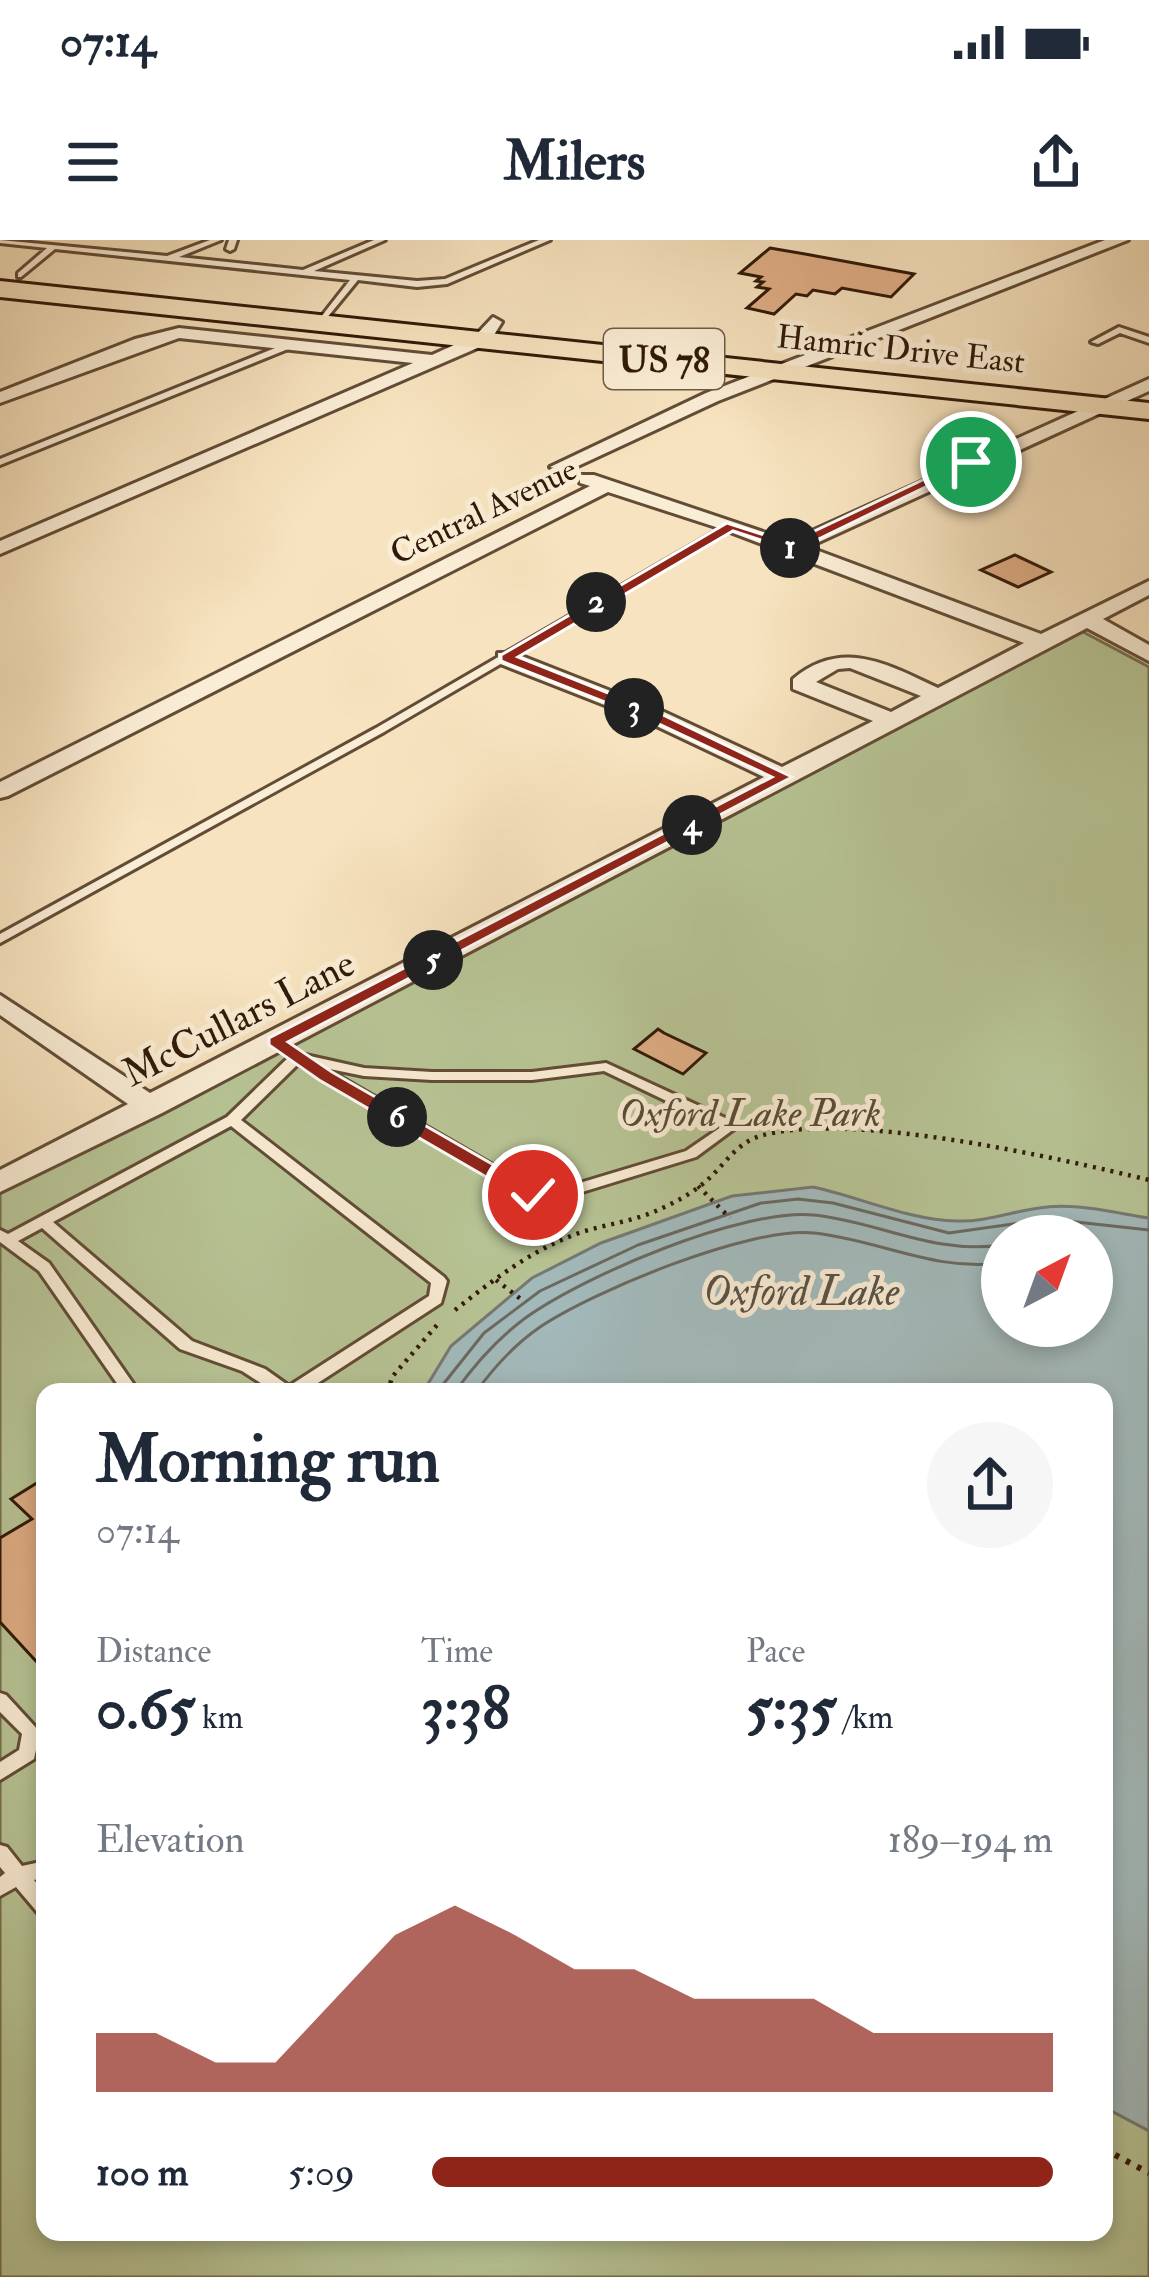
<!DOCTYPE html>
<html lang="en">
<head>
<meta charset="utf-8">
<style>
	:root { --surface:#fff; --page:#f6f6f7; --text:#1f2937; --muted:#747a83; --accent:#8f2418 }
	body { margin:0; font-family:"IM FELL Double Pica",serif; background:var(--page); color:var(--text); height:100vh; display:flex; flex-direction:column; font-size:45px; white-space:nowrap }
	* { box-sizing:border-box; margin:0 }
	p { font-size:39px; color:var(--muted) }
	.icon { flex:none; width:66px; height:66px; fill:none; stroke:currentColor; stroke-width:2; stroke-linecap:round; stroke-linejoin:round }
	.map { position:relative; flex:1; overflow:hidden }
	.side { position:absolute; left:36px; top:1143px; width:1077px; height:858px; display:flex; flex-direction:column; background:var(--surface); border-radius:24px; box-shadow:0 6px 18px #0003 }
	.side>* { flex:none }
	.needle { width:78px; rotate:41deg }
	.buttons { position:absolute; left:981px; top:975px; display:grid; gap:24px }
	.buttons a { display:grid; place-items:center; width:132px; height:132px; border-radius:50%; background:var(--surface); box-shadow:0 6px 18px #0003; font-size:60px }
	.pin { position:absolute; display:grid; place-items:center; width:102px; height:102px; color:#fff; margin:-51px; border:6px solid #fff; border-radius:50%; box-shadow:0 3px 12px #0007 }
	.km { position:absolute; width:60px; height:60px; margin:-30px; border-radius:50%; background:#222; color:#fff; font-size:33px; line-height:60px; text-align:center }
	.round { display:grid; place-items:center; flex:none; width:126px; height:126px; border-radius:63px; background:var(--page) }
	.summary { display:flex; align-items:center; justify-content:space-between; height:204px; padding:0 60px }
	h1 { font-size:66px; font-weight:700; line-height:90px }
	.stats { display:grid; grid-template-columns:repeat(3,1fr); gap:18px; height:204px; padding:12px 60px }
	.stats div { display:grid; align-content:center }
	.stats b { font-size:60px; font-weight:700 }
	.stats small { font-size:33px; font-weight:400 }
	.stats p { font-size:33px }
	.chart { height:336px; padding:24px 60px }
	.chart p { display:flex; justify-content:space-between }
	.chart svg { width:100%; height:216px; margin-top:12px; fill:var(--accent); opacity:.7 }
	ul { padding:0 60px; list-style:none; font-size:39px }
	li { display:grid; grid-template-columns:192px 144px 1fr; align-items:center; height:90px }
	li i { height:30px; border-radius:15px; background:var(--accent) }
	.status { display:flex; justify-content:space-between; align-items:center; height:84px; padding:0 60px; background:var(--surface); direction:ltr }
	.status svg { height:33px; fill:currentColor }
	header { display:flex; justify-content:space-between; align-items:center; height:156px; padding:0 60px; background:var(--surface); font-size:54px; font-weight:700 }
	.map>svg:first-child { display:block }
</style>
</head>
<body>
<div class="status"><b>07:14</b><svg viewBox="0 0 49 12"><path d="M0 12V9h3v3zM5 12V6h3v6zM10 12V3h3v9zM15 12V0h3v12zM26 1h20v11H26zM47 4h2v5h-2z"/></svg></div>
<header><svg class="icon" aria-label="menu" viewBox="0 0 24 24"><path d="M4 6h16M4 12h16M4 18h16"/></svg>Milers<svg class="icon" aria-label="share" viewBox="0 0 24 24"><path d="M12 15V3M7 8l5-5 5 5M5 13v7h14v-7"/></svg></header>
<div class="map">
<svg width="1149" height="2037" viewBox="0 0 1149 2037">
	<rect width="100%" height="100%" fill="#f7e3bf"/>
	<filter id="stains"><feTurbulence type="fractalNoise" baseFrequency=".00167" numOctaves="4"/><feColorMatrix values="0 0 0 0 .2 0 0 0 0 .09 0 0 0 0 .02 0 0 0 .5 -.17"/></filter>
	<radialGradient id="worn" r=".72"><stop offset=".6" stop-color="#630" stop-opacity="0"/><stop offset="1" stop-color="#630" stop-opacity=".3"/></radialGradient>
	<!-- green -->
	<path fill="#b8c596" stroke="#746f4f" stroke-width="3" fill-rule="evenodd" d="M 1072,386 L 1149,427 L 1149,2037 L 0,2037 L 0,942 ZM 1002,996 L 1092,996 L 1092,1086 L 1002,1086 ZM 45,1152 L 1104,1152 L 1104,1992 L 45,1992 Z"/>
	<!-- water -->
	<path fill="#a3bbbd" stroke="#757a75" stroke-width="3" fill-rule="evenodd" d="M 813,947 C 860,957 908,980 957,981 C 986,982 1010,972 1039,968 C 1073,962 1115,973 1149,978 L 1149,1891 L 1104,1867 L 1104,1152 L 423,1152 L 451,1106 L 532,1038 L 601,1003 L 732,956 ZM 1092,996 L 1092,1086 L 1002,1086 L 1002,996 Z"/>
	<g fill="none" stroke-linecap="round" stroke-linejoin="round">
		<!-- shore -->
		<path stroke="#6a6a62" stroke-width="3" d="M 437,1152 L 484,1093 L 540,1051 L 638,1005 L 761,963 L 798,959 L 833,963 L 949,993 L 1049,979 L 1149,990
			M 455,1152 C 475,1124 496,1100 524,1079 C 583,1036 742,968 814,975 C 880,982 934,1015 1002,1005
			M 476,1152 C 494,1127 514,1105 540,1087 C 594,1051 750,986 814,993 C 880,1000 934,1032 1002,1023"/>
	</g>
	<!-- building -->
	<path fill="#e0ae86" stroke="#301908" stroke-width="3" d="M 770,8 L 805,14 L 914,34 L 891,57 L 842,48 L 835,54 L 813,50 L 807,56 L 796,54 L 774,74 L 747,68 L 769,49 L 757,47 L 763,42 L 756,41 L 761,37 L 740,33 Z
		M 1015,315 L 1051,332 L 1018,347 L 981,330 Z
		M 658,789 L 664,793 L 706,813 L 683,834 L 634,809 Z
		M 45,1238 L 45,1431 L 0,1382 L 0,1298 L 32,1279 L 11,1259 Z"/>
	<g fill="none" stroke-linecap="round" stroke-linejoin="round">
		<defs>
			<path id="lane" d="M 0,0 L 167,16 L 210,0 L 221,0 L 179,17 L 303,30 L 374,0 L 385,0 L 314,31 L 417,41 L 445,39 L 539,0 L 550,0 L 447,44 L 417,47 L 358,40 L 321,85 L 317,82 L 350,40 L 55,9 L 21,37 L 18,37 L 18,33 L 47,8 L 0,3 Z
				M 229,0 L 237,0 L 234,9 L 230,11 L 226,9 Z
				M 1119,87 L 1149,97 L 1149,103 L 1120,93 L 1098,104 L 1091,102 Z
				M 290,102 L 293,103 L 293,107 L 0,225 L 0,219 Z
				M 728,284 L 737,286 L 384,492 L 0,703 L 0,694 L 376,488 Z
				M 276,798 L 301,814 L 364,828 L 432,832 L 532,832 L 606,823 L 736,883 L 738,886 L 696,917 L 553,961 L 533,960 L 298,824 L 241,880 L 444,1037 L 447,1041 L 441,1063 L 304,1152 L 275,1152 L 242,1131 L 180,1109 L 42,988 L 18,1001 L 49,1023 L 139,1152 L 123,1152 L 39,1031 L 0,1002 L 0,990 L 8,994 L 227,877 L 289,817 L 269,802 ZM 325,828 L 364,836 L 432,840 L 532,840 L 604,831 L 721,887 L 686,911 L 553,951 L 536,950 ZM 231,886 L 431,1043 L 429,1056 L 289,1146 L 265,1129 L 192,1101 L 53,982 Z
				M 0,1453 L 6,1455 L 40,1492 L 34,1519 L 0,1540 L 0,1522 L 19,1510 L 22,1494 L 0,1472 Z
				M 0,1605 L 7,1607 L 22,1626 L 45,1621 L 45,1637 L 34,1640 L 45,1653 L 45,1676 L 38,1673 L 16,1647 L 0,1656 L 0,1637 L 5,1633 L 0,1627 Z"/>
			<path id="street" d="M 1105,0 L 1128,0 L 718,161 L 567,231 L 550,227 L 706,153 Z
				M 493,77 L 502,82 L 489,103 L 0,314 L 0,301 L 413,123 L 179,98 L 0,163 L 0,152 L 135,99 L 179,88 L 432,115 L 476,95 Z
				M 1149,139 L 1149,151 L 808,307 L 1041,394 L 1149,341 L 1149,355 L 1103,379 L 1149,405 L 1149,421 L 1087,388 L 162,873 L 0,952 L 0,930 L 128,864 L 0,775 L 0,755 L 150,853 L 764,537 L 648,482 L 498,423 L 498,413 L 514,413 L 664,472 L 782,527 L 873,481 L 793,449 L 793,439 C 842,398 887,424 938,448 L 1024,403 L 725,290 L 608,252 L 8,556 L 0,558 L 0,542 L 590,246 L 580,243 L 580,235 L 594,235 L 790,301 ZM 850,428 L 921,456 L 891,472 L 816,442 L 838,429 Z"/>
			<path id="primary" d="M 0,41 L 1149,163 L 1149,179 L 0,57 Z"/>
		</defs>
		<!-- lane casing -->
		<use href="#lane" stroke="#624c36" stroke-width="6"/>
		<!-- street casing -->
		<use href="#street" stroke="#624c36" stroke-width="6"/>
		<!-- primary casing -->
		<use href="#primary" stroke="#301908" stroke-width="6"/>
		<!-- path-far1 -->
		<path stroke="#301908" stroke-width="4.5" stroke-dasharray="3 6" stroke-linecap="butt" d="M 698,946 L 730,978
			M 496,1040 L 522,1060
			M 455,1070 C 493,1040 533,1009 579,993 C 605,984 632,982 658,970 C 674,963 691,954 705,942 C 723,927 736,903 760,896 C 847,870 1058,918 1149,940
			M 388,1152 L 392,1137 L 437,1085"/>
		<!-- path -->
		<path stroke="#301908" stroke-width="6" stroke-dasharray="4.5 8" stroke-linecap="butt" d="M 1104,1909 L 1149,1933"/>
		<!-- lane -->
		<use href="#lane" fill="#faedd5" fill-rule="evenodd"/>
		<!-- street -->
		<use href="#street" fill="#faedd5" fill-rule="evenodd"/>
		<!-- primary -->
		<use href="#primary" fill="#f7e3bf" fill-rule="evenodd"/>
	</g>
	<!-- route -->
	<path fill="#8f2418" stroke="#fff" stroke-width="3" d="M 967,219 L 977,222 L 794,311 L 733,291 L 518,417 L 661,474 L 792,537 L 288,802 L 332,832 L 539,951 L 539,960 L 526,960 L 319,840 L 269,805 L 269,798 L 772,537 L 650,480 L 501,421 L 501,415 L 727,283 L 789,303 Z"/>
	<g text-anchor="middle" stroke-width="10" stroke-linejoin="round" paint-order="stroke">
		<!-- far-street labels -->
		<g font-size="33" fill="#301908" stroke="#faedd5">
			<text transform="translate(901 108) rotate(6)" y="12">Hamric Drive East</text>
			<text transform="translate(483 270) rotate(-26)" y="12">Central Avenue</text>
		</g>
		<!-- shield labels -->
		<rect fill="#faedd5" stroke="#6d5946" stroke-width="3" x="604" y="89" width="120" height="60" rx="9"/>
		<g font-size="36" font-weight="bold" fill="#301908">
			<text x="664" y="132">US 78</text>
		</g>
		<!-- street labels -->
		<g font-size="39" fill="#301908" stroke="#faedd5">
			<text transform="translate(238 777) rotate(-27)" y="14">McCullars Lane</text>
		</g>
		<!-- park labels -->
		<g font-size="39" font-style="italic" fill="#594d33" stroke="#faedd5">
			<text x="750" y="886">Oxford Lake Park</text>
		</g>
		<!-- water labels -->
		<g font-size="42" font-style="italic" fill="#585247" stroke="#faedd5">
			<text x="801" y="1065">Oxford Lake</text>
		</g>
	</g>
	<rect width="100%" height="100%" filter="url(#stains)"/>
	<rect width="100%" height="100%" fill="url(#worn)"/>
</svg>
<div class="buttons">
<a><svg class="needle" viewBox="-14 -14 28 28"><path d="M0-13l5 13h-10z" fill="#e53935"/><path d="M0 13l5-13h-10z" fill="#747a83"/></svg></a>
</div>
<div class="pin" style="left:971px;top:222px;background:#1e9e55"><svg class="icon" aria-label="arrive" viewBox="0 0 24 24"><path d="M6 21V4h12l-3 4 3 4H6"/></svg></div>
<div class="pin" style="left:533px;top:955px;background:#d93025"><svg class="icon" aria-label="check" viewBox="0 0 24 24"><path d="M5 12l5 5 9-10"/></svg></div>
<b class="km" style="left:790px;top:308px">1</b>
<b class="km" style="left:596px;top:362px">2</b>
<b class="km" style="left:634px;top:468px">3</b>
<b class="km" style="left:692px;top:585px">4</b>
<b class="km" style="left:433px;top:720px">5</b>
<b class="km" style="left:397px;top:877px">6</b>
<section class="side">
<div class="summary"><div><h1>Morning run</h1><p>07:14</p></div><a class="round"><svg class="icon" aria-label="share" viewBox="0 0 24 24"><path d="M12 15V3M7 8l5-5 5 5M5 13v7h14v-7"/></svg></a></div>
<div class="stats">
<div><p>Distance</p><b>0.65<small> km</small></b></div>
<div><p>Time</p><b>3:38</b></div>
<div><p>Pace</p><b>5:35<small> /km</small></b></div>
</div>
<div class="chart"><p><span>Elevation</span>189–194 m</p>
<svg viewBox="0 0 160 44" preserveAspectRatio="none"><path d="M0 44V32L10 32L20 38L30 38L40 25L50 12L60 6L70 12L80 19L90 19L100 25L110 25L120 25L130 32L140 32L150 32L160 32V44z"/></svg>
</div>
<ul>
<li><b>100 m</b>5:09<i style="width:100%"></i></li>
</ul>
</section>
</div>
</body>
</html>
